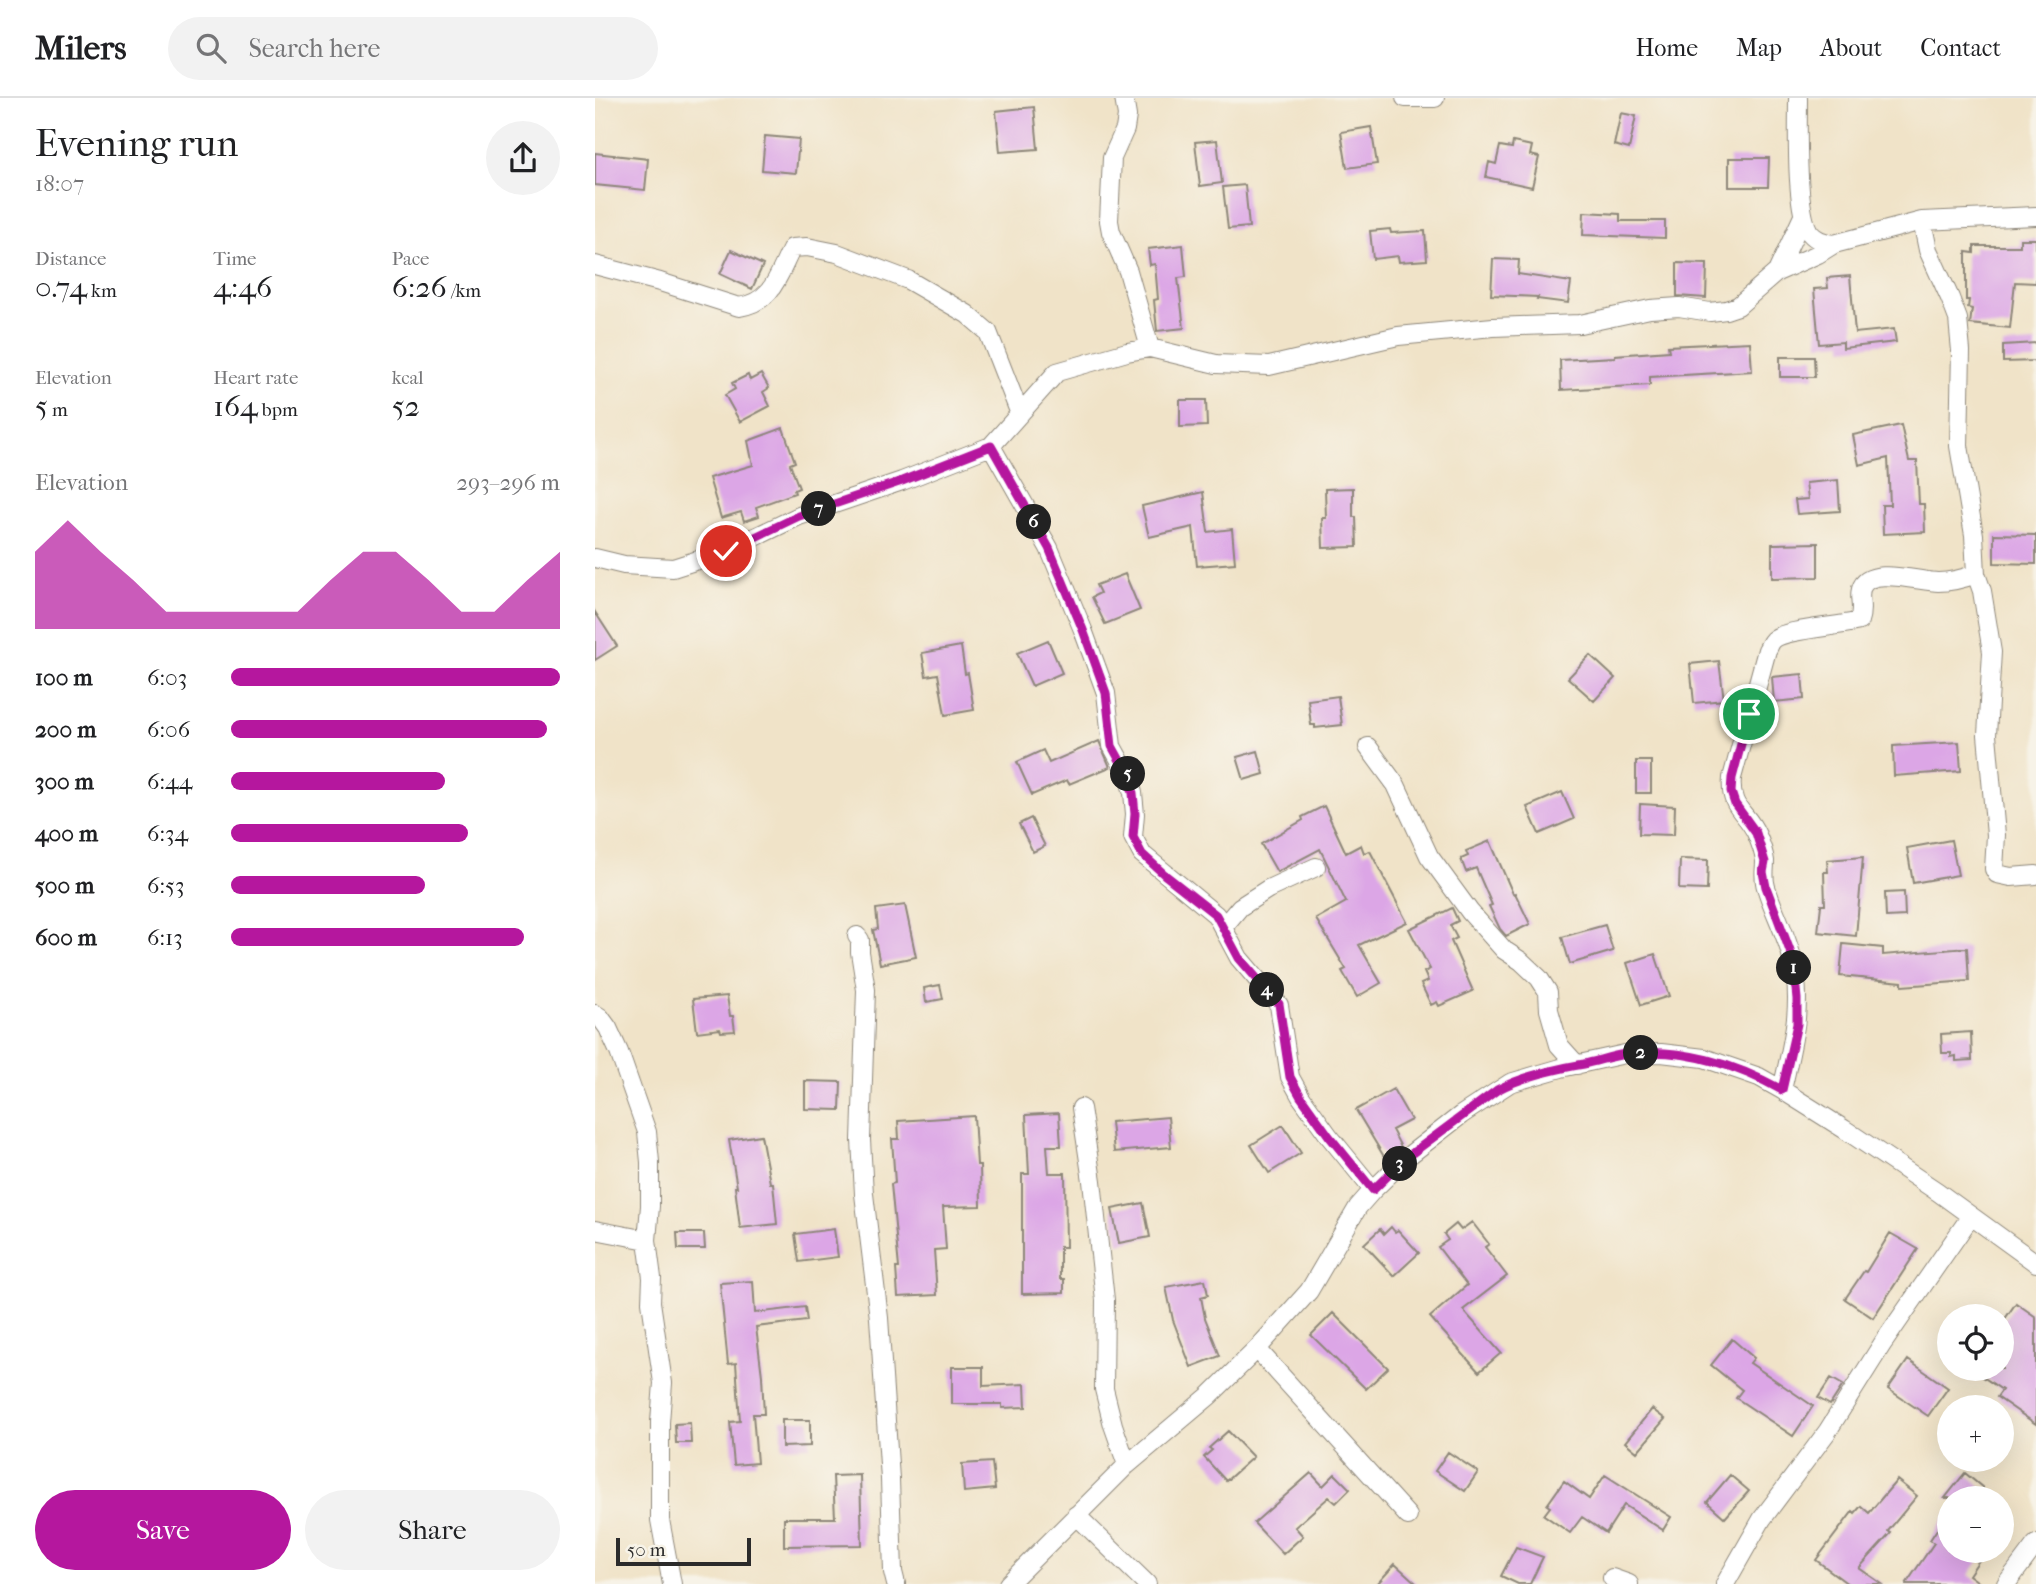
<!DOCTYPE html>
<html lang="en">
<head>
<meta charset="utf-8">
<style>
	:root { --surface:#fff; --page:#f2f2f2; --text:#202124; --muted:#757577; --line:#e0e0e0; --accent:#b5179e }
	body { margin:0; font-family:"IM FELL French Canon",serif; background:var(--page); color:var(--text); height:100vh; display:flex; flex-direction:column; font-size:26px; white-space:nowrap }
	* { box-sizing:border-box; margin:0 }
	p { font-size:23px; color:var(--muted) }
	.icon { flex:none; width:38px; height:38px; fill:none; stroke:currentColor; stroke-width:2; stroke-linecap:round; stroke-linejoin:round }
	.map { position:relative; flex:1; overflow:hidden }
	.drawer { display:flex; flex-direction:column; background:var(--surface); width:595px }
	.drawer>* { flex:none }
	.tools { position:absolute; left:1342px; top:1206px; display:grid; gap:14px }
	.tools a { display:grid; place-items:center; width:77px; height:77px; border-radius:50%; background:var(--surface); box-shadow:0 7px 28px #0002; font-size:35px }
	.scale { position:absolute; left:21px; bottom:18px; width:135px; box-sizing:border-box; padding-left:7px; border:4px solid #2b2b2b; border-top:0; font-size:19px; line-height:24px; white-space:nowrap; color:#2b2b2b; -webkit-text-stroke:5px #f7f3e8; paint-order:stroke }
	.pin { position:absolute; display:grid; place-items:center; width:60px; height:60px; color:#fff; margin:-30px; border:4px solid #fff; border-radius:50%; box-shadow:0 2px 7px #0007 }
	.km { position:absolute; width:35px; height:35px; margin:-18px; border-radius:50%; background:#222; color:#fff; font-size:19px; line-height:35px; text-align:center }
	.round { display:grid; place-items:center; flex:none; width:74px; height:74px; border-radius:37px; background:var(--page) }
	.overview { display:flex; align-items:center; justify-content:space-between; height:119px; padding:0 35px }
	h1 { font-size:38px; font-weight:600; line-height:52px }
	.figures { display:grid; grid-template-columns:repeat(3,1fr); gap:10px; height:119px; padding:7px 35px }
	.figures div { display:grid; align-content:center }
	.figures b { font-size:30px; font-weight:600 }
	.figures small { font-size:19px; font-weight:400 }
	.figures p { font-size:19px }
	.chart { height:196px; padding:14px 35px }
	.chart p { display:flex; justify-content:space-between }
	.chart svg { width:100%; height:126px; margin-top:7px; fill:var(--accent); opacity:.7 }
	.primary-button { display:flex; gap:14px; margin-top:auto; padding:14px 35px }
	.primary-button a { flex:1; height:80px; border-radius:42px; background:var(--accent); color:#fff; font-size:28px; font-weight:600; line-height:80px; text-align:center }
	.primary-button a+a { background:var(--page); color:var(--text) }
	ul { padding:0 35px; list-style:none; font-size:23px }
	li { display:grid; grid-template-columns:112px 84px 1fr; align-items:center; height:52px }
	li i { height:18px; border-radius:9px; background:var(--accent) }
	header { display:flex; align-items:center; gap:42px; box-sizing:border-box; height:98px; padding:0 35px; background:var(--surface); border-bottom:2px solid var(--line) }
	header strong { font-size:33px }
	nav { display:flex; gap:38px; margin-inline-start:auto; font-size:24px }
	.search { width:490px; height:63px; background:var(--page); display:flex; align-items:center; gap:18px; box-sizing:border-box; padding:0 24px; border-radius:38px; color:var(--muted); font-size:26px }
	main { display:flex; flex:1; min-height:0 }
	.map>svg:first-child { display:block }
</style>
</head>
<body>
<header>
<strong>Milers</strong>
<div class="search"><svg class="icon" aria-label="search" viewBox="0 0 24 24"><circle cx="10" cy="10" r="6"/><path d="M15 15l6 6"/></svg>Search here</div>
<nav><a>Home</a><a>Map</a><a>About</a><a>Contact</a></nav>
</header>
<main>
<section class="drawer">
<div class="overview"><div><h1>Evening run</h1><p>18:07</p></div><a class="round"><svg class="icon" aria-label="share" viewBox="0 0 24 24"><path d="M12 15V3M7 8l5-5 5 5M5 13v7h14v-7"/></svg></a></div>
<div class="figures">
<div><p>Distance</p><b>0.74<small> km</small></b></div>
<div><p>Time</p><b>4:46</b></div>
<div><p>Pace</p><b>6:26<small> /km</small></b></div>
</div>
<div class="figures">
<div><p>Elevation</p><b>5<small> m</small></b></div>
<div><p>Heart rate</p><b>164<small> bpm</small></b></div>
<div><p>kcal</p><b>52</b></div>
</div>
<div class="chart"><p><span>Elevation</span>293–296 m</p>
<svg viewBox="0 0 160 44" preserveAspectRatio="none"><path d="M0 44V17L10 6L20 17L30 27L40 38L50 38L60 38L70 38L80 38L90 27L100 17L110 17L120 27L130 38L140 38L150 27L160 17V44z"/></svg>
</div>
<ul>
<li><b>100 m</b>6:03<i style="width:100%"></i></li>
<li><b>200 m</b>6:06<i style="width:96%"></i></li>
<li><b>300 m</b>6:44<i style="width:65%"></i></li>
<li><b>400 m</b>6:34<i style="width:72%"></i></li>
<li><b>500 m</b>6:53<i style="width:59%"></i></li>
<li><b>600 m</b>6:13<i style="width:89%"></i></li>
</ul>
<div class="primary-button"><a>Save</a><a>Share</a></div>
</section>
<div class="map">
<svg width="1441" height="1486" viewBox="0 0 1441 1486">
	<rect width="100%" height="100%" fill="#f7f3e8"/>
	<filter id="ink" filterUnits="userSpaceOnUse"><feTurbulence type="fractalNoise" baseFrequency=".0143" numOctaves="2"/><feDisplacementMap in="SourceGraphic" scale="14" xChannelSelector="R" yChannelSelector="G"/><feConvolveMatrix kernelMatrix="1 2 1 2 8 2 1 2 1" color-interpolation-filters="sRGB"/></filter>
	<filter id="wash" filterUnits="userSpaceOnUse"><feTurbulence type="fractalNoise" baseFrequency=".00686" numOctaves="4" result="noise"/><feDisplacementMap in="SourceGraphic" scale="28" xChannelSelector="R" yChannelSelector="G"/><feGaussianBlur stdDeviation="1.57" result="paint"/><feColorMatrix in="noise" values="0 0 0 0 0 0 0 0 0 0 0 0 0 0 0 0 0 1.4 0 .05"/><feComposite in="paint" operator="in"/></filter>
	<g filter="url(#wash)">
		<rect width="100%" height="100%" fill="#f0e3c8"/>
		<g id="blocks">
			<!-- building -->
			<path fill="#dca6e6" d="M 439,9 L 443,51 L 405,54 L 401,13 Z
				M 1026,15 L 1041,18 L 1034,51 L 1019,47 Z
				M 776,29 L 782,66 L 752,70 L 746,34 Z
				M 170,38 L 204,41 L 201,75 L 167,72 Z
				M 622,42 L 627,85 L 605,88 L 600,44 Z
				M 918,44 L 937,48 L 935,57 L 944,59 L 937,89 L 891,79 L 894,64 L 901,66 L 905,48 L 917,50 Z
				M 0,55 L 53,61 L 50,92 L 0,87 Z
				M 1134,60 L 1174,60 L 1173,89 L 1134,89 Z
				M 650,87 L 654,129 L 633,131 L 628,89 Z
				M 989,114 L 1025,116 L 1025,123 L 1070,123 L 1070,140 L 988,137 Z
				M 795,131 L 796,135 L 830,133 L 832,162 L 804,164 L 803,158 L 778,161 L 775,133 Z
				M 1425,141 L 1441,141 L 1441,185 L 1420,184 L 1415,230 L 1375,226 L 1377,211 L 1373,210 L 1374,202 L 1371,202 L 1371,154 L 1379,155 L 1379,148 L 1425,148 Z
				M 588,147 L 591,179 L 583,180 L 589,230 L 562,233 L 559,202 L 563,201 L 560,166 L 555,167 L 553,151 Z
				M 136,152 L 168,167 L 157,191 L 125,176 Z
				M 898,161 L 924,162 L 923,176 L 976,184 L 973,205 L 942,201 L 943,199 L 896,197 Z
				M 1082,165 L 1112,166 L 1111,200 L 1082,198 Z
				M 1255,178 L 1260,235 L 1299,231 L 1301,244 L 1248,250 L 1248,244 L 1224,246 L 1219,191 L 1233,190 L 1232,180 Z
				M 1155,244 L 1157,273 L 1055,279 L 1055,287 L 966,292 L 965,262 L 1020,259 L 1020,257 L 1074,253 L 1073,248 Z
				M 1441,245 L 1441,263 L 1408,264 L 1408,247 Z
				M 1185,259 L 1219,259 L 1220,279 L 1185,279 Z
				M 166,276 L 174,290 L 168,294 L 175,308 L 145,324 L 130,297 L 140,291 L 137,285 L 153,277 L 155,282 Z
				M 585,302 L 611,302 L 612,328 L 585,329 Z
				M 1306,327 L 1314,363 L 1322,363 L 1324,406 L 1329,406 L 1330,434 L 1288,436 L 1287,407 L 1295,407 L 1293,360 L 1264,367 L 1258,337 Z
				M 188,330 L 200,364 L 195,366 L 204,390 L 199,392 L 200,395 L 161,409 L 164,418 L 149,423 L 146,414 L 126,420 L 114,380 L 158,367 L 153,343 Z
				M 1243,382 L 1245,413 L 1202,416 L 1200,402 L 1213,401 L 1211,385 Z
				M 758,390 L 758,419 L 761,419 L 762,449 L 728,450 L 727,420 L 731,420 L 730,391 Z
				M 608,394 L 613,434 L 637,431 L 640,465 L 602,468 L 598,429 L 554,439 L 547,408 Z
				M 1399,436 L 1441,437 L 1441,466 L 1399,465 Z
				M 1223,445 L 1223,479 L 1177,480 L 1177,446 Z
				M 530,476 L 545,512 L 510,526 L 497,499 L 505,495 L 501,487 Z
				M 0,514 L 22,548 L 0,562 Z
				M 453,542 L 467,575 L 437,588 L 422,555 Z
				M 366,548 L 370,576 L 373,575 L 379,612 L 350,617 L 343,576 L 331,578 L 327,555 Z
				M 995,557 L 1020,580 L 999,603 L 973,580 Z
				M 1124,563 L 1129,602 L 1099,605 L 1095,566 Z
				M 1207,576 L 1209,601 L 1179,604 L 1177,579 Z
				M 743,598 L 747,627 L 720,630 L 720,627 L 716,627 L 713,602 Z
				M 504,643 L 515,669 L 474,686 L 472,682 L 437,697 L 422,664 L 448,652 L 454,665 Z
				M 1364,644 L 1366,673 L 1299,678 L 1298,648 Z
				M 663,653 L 669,676 L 649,682 L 642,659 Z
				M 1041,663 L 1056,663 L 1056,695 L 1041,695 Z
				M 967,694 L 979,721 L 944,736 L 932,709 Z
				M 1045,706 L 1080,708 L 1079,737 L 1044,736 Z
				M 729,708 L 751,755 L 766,747 L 769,755 L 775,753 L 812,824 L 764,847 L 786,885 L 762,899 L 747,873 L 751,871 L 721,821 L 751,804 L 725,751 L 682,774 L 666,746 L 708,722 L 707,719 Z
				M 436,720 L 450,748 L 438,754 L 424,726 Z
				M 1356,742 L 1363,777 L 1318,785 L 1312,750 Z
				M 895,743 L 918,796 L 920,795 L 935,826 L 911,838 L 905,831 L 894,808 L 897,807 L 881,770 L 871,774 L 866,761 L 873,758 L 871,753 Z
				M 1268,759 L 1261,838 L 1223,834 L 1226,807 L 1230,807 L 1229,774 L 1233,774 L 1232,762 Z
				M 1085,761 L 1113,762 L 1112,792 L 1084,791 Z
				M 1309,794 L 1310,818 L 1291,819 L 1290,795 Z
				M 310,807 L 321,859 L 285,866 L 278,832 L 283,831 L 281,811 Z
				M 857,810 L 863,823 L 855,827 L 862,840 L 856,843 L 878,893 L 844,908 L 842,904 L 836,907 L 826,886 L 833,883 L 829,874 L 835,871 L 814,831 Z
				M 1010,827 L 1018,853 L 975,866 L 967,839 Z
				M 1248,846 L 1288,850 L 1288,857 L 1372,850 L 1374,883 L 1307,888 L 1307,884 L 1245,878 Z
				M 1060,856 L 1074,898 L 1046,907 L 1032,865 Z
				M 345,887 L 348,901 L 331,904 L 329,890 Z
				M 132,898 L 135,918 L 138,918 L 140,933 L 126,934 L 125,931 L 102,934 L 98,901 Z
				M 1376,934 L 1377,962 L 1361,963 L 1361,958 L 1356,959 L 1356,955 L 1347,955 L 1346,936 Z
				M 210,983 L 246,984 L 245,1012 L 210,1011 Z
				M 798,991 L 816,1022 L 797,1032 L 806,1049 L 791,1062 L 761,1012 Z
				M 464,1015 L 466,1048 L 452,1048 L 454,1075 L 470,1075 L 471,1149 L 465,1149 L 465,1181 L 469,1181 L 469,1195 L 427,1196 L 427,1076 L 434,1076 L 431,1017 Z
				M 379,1018 L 382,1067 L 385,1067 L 386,1108 L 348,1109 L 351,1151 L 339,1152 L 342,1197 L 303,1199 L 301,1170 L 304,1170 L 296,1086 L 300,1085 L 297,1041 L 304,1041 L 303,1023 Z
				M 573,1019 L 576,1049 L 519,1054 L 516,1024 Z
				M 688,1027 L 706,1055 L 674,1075 L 656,1047 Z
				M 166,1037 L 175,1085 L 178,1085 L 182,1126 L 145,1130 L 140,1089 L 142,1089 L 134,1042 Z
				M 548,1105 L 555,1139 L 524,1145 L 517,1111 Z
				M 877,1124 L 894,1146 L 890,1149 L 912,1178 L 868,1212 L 906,1255 L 884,1274 L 835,1219 L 872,1187 L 843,1149 L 853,1142 L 849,1136 L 861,1126 L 866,1132 Z
				M 796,1129 L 800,1134 L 803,1132 L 824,1155 L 799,1178 L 769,1146 L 785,1131 L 789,1136 Z
				M 239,1131 L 243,1159 L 204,1164 L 200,1136 Z
				M 82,1135 L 109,1135 L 110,1151 L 83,1151 Z
				M 1295,1135 L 1323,1151 L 1278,1220 L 1250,1201 L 1269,1173 L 1271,1174 Z
				M 610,1182 L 613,1197 L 606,1199 L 610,1220 L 625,1258 L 596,1269 L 578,1222 L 571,1189 Z
				M 158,1183 L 160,1215 L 210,1209 L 212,1223 L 161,1229 L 167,1278 L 169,1316 L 158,1316 L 162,1365 L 139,1367 L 135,1324 L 145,1323 L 141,1265 L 133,1266 L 125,1185 Z
				M 1421,1205 L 1441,1219 L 1441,1326 L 1402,1299 L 1407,1292 L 1375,1270 L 1407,1270 L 1407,1225 Z
				M 738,1215 L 793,1270 L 771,1291 L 716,1237 Z
				M 1137,1241 L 1159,1260 L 1155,1265 L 1218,1308 L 1198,1338 L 1141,1300 L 1147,1292 L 1116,1267 Z
				M 1313,1262 L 1353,1290 L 1333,1318 L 1293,1291 Z
				M 357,1269 L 388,1269 L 388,1288 L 430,1286 L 431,1309 L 407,1310 L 407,1306 L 357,1306 Z
				M 1236,1280 L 1248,1287 L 1235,1307 L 1223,1300 Z
				M 1057,1311 L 1070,1321 L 1042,1354 L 1030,1344 Z
				M 187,1322 L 215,1322 L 215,1348 L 187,1349 Z
				M 95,1325 L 96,1345 L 81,1345 L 80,1326 Z
				M 633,1333 L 658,1359 L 631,1383 L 609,1359 L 617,1352 L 614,1350 Z
				M 853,1354 L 883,1374 L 870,1393 L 840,1373 Z
				M 397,1364 L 400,1391 L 369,1394 L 367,1366 Z
				M 716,1375 L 728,1388 L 740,1376 L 755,1391 L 741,1405 L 734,1399 L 700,1429 L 708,1438 L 688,1456 L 659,1425 Z
				M 1370,1375 L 1388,1390 L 1381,1400 L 1350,1400 Z
				M 265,1377 L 267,1447 L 189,1448 L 189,1420 L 240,1420 L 238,1378 Z
				M 1010,1377 L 1076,1419 L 1068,1432 L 1029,1407 L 1011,1435 L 987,1419 L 975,1435 L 949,1417 L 955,1409 L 952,1407 L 969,1383 L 994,1401 Z
				M 1135,1377 L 1154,1393 L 1130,1420 L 1112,1404 Z
				M 1302,1382 L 1322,1398 L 1293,1433 L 1296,1435 L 1264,1470 L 1287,1486 L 1253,1486 L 1221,1462 L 1258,1413 L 1260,1415 L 1266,1408 L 1274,1415 Z
				M 1354,1413 L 1354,1452 L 1391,1452 L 1374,1477 L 1386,1486 L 1311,1486 L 1339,1445 L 1335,1442 Z
				M 921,1449 L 948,1459 L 935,1486 L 923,1486 L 906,1478 Z
				M 800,1466 L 822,1486 L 782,1486 Z"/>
		</g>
	</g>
	<g filter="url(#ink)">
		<use href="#blocks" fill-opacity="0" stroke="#8e877a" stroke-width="2"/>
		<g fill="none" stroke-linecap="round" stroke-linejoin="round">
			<defs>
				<path id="minor" d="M 529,0 L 532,18 L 530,31 L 517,60 L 514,123 L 516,134 L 533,173 L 555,250
					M 810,0 L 840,0
					M 1203,0 C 1203,28 1200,114 1215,135 C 1222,143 1229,144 1239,146
					M 1327,123 L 1333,152 L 1355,200 L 1363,221 L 1366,253 L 1364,348 L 1379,437 L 1381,476 L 1387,493 L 1397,554 L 1392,637 L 1401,737 L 1399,771 L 1402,776 L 1416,779 L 1441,777
					M 0,167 L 65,184 L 144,209 C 178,204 183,177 197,150 L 212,149 L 242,155 L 313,182 L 372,216 L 393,234 L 425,316
					M 1182,174 L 1208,118
					M 0,460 L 29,467 L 78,470 L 131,453 L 204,418 L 307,383 L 396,348
					M 773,649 L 801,687 L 834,758 L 875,814 L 909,852 L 926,863 L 944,880 L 953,894 L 954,912 L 964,947 L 982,967
					M 629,828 L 645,809 L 673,791 L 721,769
					M 262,838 L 265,842 L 265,854 L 271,892 L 266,1042 L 269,1096 L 284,1220 L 295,1381 L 298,1474 L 301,1486
					M 0,916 L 5,919 L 13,930 L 24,954 L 52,1034 L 55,1064 L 55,1108 L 52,1142 L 57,1180 L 56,1204 L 68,1285 L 65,1324 L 65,1422 L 77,1486
					M 1187,992 C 1197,946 1209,907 1197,860 C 1191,835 1178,813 1171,789 C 1168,780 1170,772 1170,763 C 1169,755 1165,744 1162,737 C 1152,713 1134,712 1137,680 L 1172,552 C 1174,549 1175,545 1178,542 C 1188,531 1245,529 1264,523 C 1269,509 1263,502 1266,491 C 1273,467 1325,484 1343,484 C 1356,484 1370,480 1381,476
					M 486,1010 L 497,1083 L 510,1202 L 509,1291 L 518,1327 L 532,1367
					M 778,1092 L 734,1038 L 706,999 L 695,979 L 684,907 L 644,860 L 621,817 L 547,756 L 538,739 L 540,716 L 538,695 L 533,677 L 517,648 L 511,595 L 488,532 L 454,450 L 396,348 L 462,274 L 532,254 L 555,250 L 621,266 L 674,268 L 803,238 L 898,229 L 985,226 L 1055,211 L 1084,209 L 1115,214 L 1131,212 L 1143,208 L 1182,174 L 1223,156 L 1239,146 L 1327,123 L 1441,118
					M 0,1132 L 52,1142
					M 662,1251 L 813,1418
					M 481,1417 L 552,1486
					M 1017,1480 L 1034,1486
					M 413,1486 L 532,1367 L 614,1298 L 662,1251 L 714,1193 L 763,1109 L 778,1092 L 812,1059 L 866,1017 L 915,985 L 966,970 L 1030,956 L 1066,955 L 1109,960 L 1164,979 L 1187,992 L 1249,1031 L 1343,1094 L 1441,1165
					M 1130,1486 L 1167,1421 L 1232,1334 L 1288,1245 L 1376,1118
					M 1411,1486 L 1441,1446"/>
			</defs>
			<!-- minor casing -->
			<use href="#minor" stroke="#8e877a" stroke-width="20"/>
			<!-- minor -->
			<use href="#minor" stroke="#fff" stroke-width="18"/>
		</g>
	</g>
	<g fill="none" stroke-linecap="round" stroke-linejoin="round" filter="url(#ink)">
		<defs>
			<path id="route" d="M 131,453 L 204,418 L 307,383 L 396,348 L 454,450 L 488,532 L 511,595 L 517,648 L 533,677 L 538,695 L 540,716 L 538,739 L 547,756 L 570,777 L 621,817 L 644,860 L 684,906 L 695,979 L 706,999 L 734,1038 L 778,1092 L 812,1059 L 902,992 C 928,978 960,971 989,966 C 1003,963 1017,958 1031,956 C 1085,949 1140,966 1187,992 L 1202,926 L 1202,901 L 1198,861 L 1171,789 L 1168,774 L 1170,764 L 1161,735 L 1140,706 L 1136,694 L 1137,680 L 1154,616"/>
		</defs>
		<!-- route casing -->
		<use href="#route" stroke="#fff" stroke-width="14"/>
		<!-- route -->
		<use href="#route" stroke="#b5179e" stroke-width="9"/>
	</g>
</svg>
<div class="tools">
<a><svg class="icon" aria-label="locate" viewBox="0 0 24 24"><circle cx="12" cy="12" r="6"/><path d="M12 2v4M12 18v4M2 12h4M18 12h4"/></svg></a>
<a>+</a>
<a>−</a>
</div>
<div class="scale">50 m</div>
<div class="pin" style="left:1154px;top:616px;background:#1e9e55"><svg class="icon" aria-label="arrive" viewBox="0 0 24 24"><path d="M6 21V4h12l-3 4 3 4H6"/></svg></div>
<div class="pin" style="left:131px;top:453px;background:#d93025"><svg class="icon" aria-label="check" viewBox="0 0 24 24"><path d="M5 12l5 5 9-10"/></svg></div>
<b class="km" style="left:1199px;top:870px">1</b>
<b class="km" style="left:1046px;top:955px">2</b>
<b class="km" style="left:805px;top:1066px">3</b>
<b class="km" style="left:672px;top:892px">4</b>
<b class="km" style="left:533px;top:676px">5</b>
<b class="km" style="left:439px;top:424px">6</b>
<b class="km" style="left:224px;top:411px">7</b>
</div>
</main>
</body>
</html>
